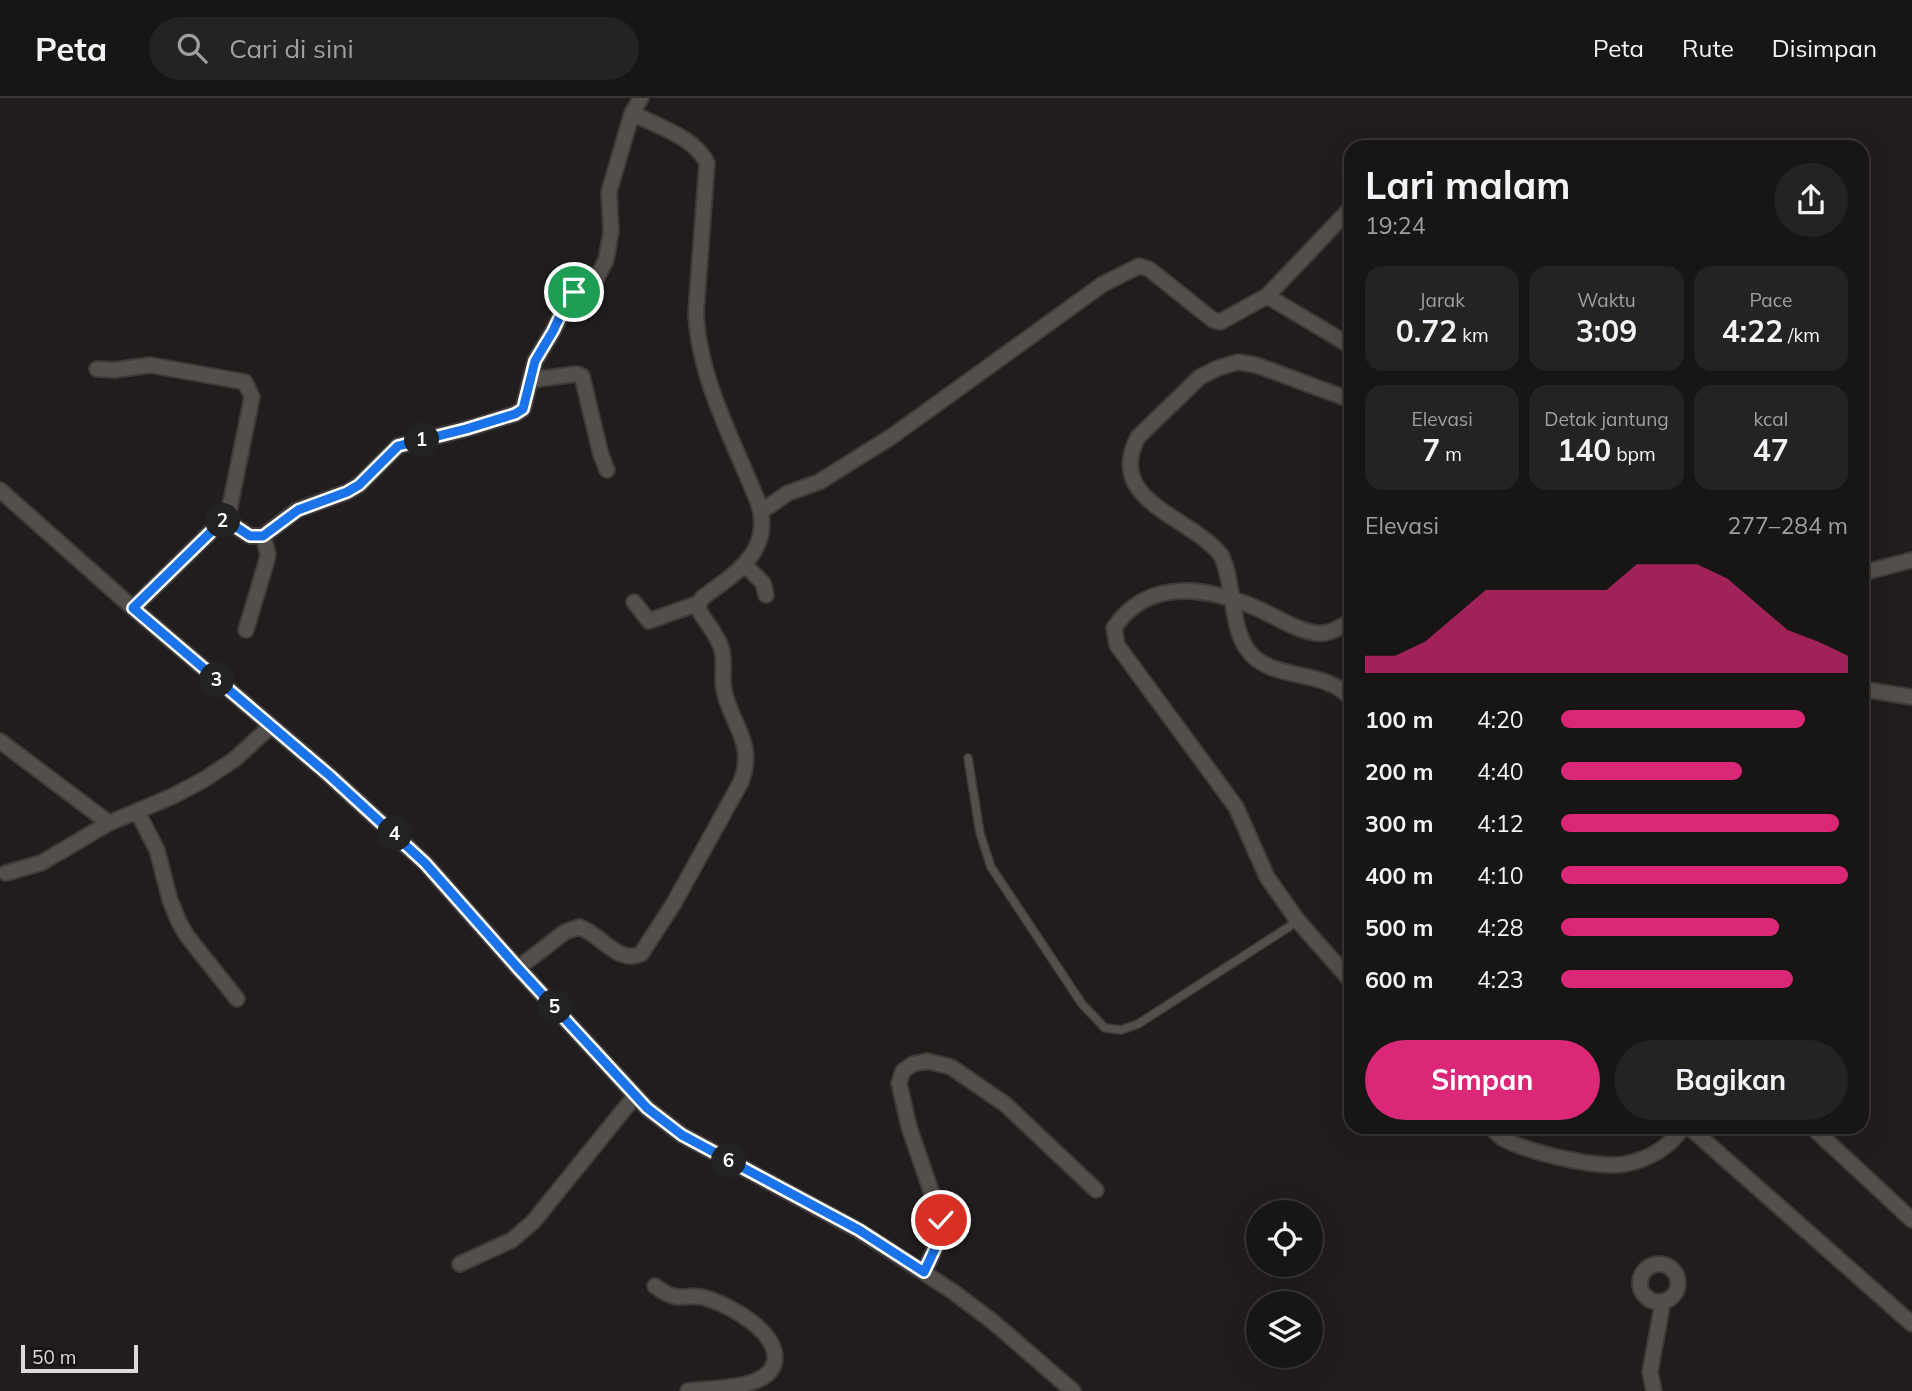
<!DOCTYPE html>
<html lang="id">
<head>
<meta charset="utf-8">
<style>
	:root { --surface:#181615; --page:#252322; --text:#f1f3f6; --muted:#9f9fa0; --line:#363534; --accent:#db2777 }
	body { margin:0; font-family:Mulish,sans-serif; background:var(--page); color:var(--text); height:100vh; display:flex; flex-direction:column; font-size:26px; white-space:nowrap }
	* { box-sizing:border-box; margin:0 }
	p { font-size:23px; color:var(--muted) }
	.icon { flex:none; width:38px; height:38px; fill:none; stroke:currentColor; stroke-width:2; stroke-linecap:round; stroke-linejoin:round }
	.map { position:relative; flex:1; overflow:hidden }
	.drawer { position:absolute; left:1344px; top:42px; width:525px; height:994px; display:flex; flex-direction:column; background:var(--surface); border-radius:21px; box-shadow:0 7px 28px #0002,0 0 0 2px var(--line) }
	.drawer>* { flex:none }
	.controls { position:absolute; left:1246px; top:1102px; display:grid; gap:14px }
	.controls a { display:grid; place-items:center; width:77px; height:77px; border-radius:50%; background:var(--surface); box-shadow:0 7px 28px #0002,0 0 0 2px var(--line); font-size:35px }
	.scale { position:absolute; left:21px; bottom:18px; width:117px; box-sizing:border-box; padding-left:7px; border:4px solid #dddbda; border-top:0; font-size:19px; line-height:24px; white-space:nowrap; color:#dddbda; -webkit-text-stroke:5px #171413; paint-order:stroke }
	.pin { position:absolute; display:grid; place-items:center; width:60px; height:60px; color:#fff; margin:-30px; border:4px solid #fff; border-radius:50%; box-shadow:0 2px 7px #0007 }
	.km { position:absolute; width:35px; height:35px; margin:-18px; border-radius:50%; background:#222; color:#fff; font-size:19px; line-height:35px; text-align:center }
	.round { display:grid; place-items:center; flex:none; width:74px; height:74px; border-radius:37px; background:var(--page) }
	.headline { display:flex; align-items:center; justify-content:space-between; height:119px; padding:0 21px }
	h1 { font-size:38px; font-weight:700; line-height:52px }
	.figures { display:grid; grid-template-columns:repeat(3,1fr); gap:10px; height:119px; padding:7px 21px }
	.figures div { display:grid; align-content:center; border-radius:18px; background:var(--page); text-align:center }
	.figures b { font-size:30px; font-weight:700 }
	.figures small { font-size:19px; font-weight:400 }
	.figures p { font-size:19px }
	.chart { height:196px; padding:14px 21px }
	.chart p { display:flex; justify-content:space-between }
	.chart svg { width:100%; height:126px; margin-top:7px; fill:var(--accent); opacity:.7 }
	.action { display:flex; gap:14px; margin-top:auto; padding:14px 21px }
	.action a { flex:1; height:80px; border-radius:42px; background:var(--accent); color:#fff; font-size:28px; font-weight:700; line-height:80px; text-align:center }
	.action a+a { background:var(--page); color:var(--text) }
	ul { padding:0 21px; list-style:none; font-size:23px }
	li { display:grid; grid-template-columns:112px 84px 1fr; align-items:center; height:52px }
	li i { height:18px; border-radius:9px; background:var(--accent) }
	header { display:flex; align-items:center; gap:42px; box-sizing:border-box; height:98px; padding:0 35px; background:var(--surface); border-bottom:2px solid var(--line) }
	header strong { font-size:33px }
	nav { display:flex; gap:38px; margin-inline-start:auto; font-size:24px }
	.search { width:490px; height:63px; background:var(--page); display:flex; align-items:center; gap:18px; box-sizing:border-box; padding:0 24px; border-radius:38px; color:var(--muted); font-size:26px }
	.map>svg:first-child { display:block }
</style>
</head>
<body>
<header>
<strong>Peta</strong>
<div class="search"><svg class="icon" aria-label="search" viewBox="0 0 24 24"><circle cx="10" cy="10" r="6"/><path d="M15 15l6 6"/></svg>Cari di sini</div>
<nav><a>Peta</a><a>Rute</a><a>Disimpan</a></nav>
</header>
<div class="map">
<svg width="1912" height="1293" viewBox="0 0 1912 1293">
	<rect width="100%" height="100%" fill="#201d1c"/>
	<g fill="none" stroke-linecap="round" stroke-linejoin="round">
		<defs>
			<path id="lane" d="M 968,660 L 980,735 L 991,769 L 1082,906 L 1105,930 L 1121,932 L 1138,926 L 1298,823"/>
			<path id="street" d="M 1348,113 L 1267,198 L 1351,248
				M 97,271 L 115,272 L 150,267 L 245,284 L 252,299 L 227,423
				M 530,282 L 577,276 L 582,278 L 601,357 L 607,372
				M 1351,302 L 1256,267 L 1238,264 L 1218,270 L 1200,279 L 1138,339 C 1104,403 1190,418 1221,457 C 1234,483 1230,526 1247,551 C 1270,585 1325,569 1351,601
				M 0,392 L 133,510 L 329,677 L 425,765 L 518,870 L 647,1010 L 682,1037 L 858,1132 L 952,1193 L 992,1223 L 1073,1293
				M 762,413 L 788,395 L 819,384 L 891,339 L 1103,186 L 1139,168 L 1149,171 L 1213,222 L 1220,224 L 1267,198
				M 745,467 L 763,485 L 766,497
				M 1862,475 L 1912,462
				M 634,504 L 649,523 L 699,505
				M 133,510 L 222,423 L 227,423 L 250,438 L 263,438 L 297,412 L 347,394 L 359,387 L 398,348 L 466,331 L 515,316 L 523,311 L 535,263 L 553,233 L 571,197 L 591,191 L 606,162 L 611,134 L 609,94 L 632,15 L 641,0
				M 1351,523 C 1340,529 1329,537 1316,535 C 1296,532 1278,520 1261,512 C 1211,490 1149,477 1114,530 L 1117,547 L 1236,709 L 1267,779 L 1298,823 L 1351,883
				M 246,532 L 266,465 L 268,456 L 263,438
				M 1862,591 L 1912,599
				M 0,643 L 109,725
				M 137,713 L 157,752 L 170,802 L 179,824 L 187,838 L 237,901
				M 6,775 L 41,765 L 109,725 L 173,698 L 205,681 L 235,661 L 271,628
				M 518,870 L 565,834 L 579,829 C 600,835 618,867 641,856 L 674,805 L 741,684 C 756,644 731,627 724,592 C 721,578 726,563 721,549 C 716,535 706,525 699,512 L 699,505 L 703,499 C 737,475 774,451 758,404 C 734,344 698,279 696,214 L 707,65 C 695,39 656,28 632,15
				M 1490,1029 C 1494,1032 1498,1037 1502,1040 C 1527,1054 1597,1071 1625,1066 C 1650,1061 1669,1050 1683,1029
				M 1689,1029 L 1912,1226
				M 1812,1029 L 1912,1122
				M 460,1166 L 512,1142 L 533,1124 L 635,998
				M1640 1185a19 19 0 1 1 38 0a19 19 0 1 1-38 0Z
				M 924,1174 L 941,1138 L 941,1122 L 909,1029 L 899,985 L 903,973 L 913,966 L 927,963 L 951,969 L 1005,1006 L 1096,1092
				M 655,1188 C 683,1209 684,1192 709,1201 C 732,1209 774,1232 775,1259 C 775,1293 712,1289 688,1293
				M 1654,1293 L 1650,1274 L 1663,1203"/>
		</defs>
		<!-- lane casing -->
		<use href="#lane" stroke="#3d3b39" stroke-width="10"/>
		<!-- street casing -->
		<use href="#street" stroke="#3d3b39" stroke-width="18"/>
		<!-- lane -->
		<use href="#lane" stroke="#524f4d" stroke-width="7"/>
		<!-- street -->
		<use href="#street" stroke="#524f4d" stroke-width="14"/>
	</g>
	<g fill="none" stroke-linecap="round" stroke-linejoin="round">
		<defs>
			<path id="route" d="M 574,194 L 570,197 L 553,233 L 535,263 L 523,311 L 515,316 L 466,331 L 398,348 L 359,387 L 347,394 L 298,412 L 263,438 L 250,438 L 227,423 L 222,423 L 133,510 L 329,677 L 425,765 L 518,870 L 647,1010 L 682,1037 L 859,1132 L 924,1174 L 941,1138 L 941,1122"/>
		</defs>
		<!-- route casing -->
		<use href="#route" stroke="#fff" stroke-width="14"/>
		<!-- route -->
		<use href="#route" stroke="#1a73e8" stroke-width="9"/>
	</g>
</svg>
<div class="controls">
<a><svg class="icon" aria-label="locate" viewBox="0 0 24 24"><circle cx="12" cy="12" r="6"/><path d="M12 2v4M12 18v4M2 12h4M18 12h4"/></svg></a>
<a><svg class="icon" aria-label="layers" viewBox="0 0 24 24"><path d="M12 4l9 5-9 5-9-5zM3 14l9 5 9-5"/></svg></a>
</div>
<div class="scale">50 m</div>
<div class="pin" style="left:574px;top:194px;background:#1e9e55"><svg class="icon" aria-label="arrive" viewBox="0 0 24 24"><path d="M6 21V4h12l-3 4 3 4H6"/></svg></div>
<div class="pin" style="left:941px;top:1122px;background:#d93025"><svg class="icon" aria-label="check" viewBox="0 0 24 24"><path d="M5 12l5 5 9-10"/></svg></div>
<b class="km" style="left:422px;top:342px">1</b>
<b class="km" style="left:223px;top:423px">2</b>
<b class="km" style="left:217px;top:582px">3</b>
<b class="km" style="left:395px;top:736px">4</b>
<b class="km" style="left:555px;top:909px">5</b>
<b class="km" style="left:729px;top:1063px">6</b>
<section class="drawer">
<div class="headline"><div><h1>Lari malam</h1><p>19:24</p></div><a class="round"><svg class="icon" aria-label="share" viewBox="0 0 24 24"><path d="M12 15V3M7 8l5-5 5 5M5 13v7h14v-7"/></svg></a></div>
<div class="figures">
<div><p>Jarak</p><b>0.72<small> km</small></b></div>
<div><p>Waktu</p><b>3:09</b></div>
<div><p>Pace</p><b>4:22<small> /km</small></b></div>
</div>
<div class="figures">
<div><p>Elevasi</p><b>7<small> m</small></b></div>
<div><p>Detak jantung</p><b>140<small> bpm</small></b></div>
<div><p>kcal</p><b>47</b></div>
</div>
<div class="chart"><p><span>Elevasi</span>277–284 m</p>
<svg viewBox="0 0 160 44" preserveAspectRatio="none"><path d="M0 44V38L10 38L20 33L30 24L40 15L50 15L60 15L70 15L80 15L90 6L100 6L110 6L120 11L130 20L140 29L150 33L160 38V44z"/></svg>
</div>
<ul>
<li><b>100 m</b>4:20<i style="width:85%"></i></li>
<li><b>200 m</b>4:40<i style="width:63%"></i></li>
<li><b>300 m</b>4:12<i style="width:97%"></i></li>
<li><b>400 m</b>4:10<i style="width:100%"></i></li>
<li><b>500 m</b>4:28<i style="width:76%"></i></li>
<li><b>600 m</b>4:23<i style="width:81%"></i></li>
</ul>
<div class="action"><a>Simpan</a><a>Bagikan</a></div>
</section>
</div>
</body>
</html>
